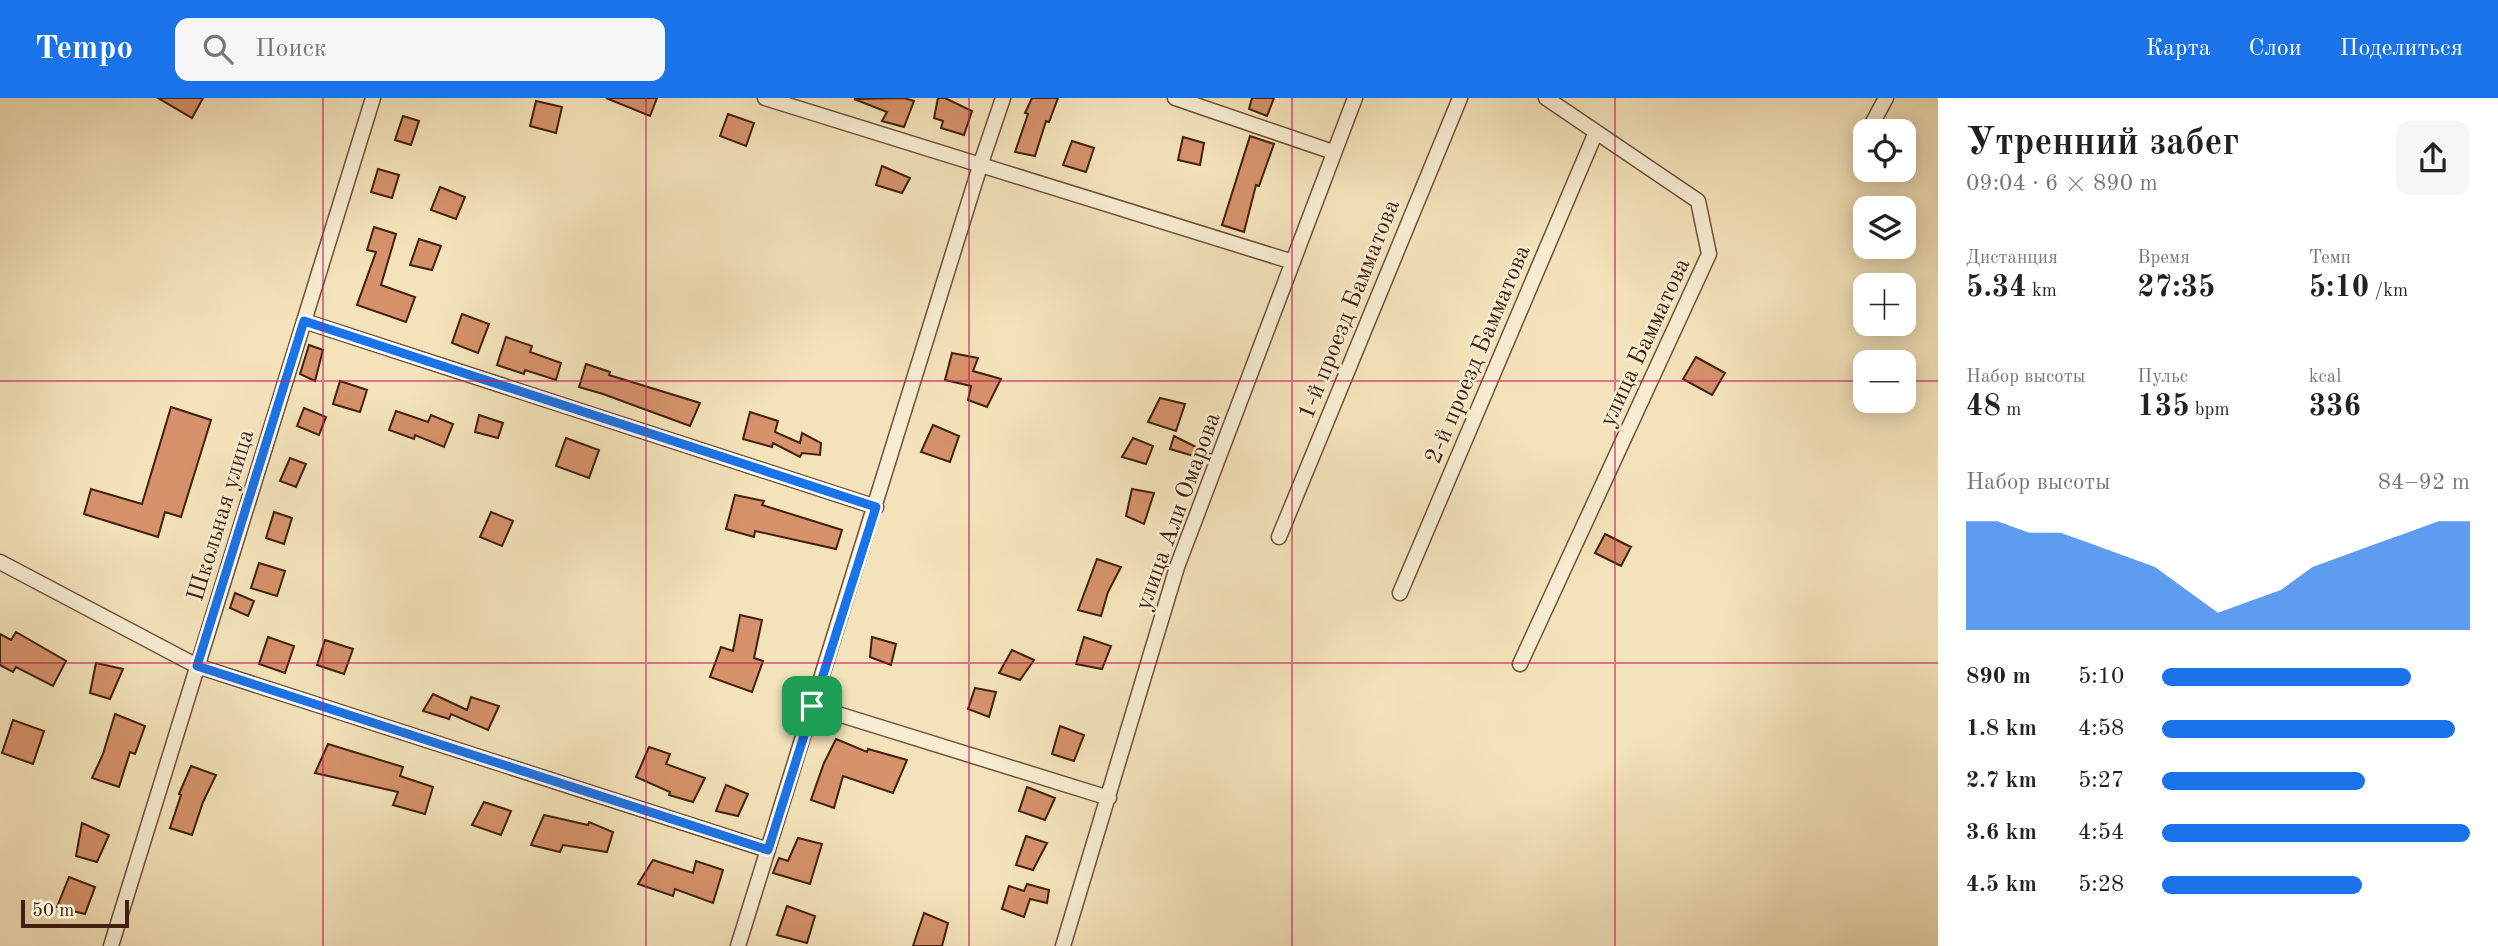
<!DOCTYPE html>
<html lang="ru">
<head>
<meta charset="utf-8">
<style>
	:root { --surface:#fff; --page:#f6f6f6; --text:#222; --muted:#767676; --accent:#1a73e8 }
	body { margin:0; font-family:"Old Standard TT",serif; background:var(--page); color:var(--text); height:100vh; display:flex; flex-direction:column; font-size:26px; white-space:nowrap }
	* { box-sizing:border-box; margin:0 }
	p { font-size:23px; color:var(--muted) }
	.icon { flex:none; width:38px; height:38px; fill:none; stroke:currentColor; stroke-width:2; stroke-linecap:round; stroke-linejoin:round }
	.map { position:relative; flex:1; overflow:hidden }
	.side { display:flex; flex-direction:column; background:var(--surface); width:560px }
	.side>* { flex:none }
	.tools { position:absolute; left:1853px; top:21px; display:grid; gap:14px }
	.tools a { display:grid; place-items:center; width:63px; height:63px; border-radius:14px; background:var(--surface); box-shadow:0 4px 18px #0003; font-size:35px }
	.scale { position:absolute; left:21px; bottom:18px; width:108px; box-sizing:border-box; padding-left:7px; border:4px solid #41200f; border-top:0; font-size:19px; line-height:24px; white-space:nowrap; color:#41200f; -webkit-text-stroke:5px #f8edd2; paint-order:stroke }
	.pin { position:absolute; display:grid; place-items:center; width:60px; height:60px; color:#fff; margin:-30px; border-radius:14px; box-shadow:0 4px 10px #0006 }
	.round { display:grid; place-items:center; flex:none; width:74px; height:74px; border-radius:14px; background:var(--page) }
	.head { display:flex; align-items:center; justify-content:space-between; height:119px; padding:0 28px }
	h1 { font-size:38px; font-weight:800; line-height:52px }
	.figures { display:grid; grid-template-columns:repeat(3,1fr); gap:10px; height:119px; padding:7px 28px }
	.figures div { display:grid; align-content:center }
	.figures b { font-size:30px; font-weight:800 }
	.figures small { font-size:19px; font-weight:400 }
	.figures p { font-size:19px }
	.chart { height:196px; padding:14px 28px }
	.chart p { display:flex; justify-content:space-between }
	.chart svg { width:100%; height:126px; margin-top:7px; fill:var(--accent); opacity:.7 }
	ul { padding:0 28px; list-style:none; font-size:23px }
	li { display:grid; grid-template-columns:112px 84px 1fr; align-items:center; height:52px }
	li i { height:18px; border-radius:9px; background:var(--accent) }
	header { display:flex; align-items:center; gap:42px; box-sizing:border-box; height:98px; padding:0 35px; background:var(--accent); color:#fff }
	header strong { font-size:33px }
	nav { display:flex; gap:38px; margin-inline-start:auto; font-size:24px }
	.search { width:490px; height:63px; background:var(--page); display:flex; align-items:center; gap:18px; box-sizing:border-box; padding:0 24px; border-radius:14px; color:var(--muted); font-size:26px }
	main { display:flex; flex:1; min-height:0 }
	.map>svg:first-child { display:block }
</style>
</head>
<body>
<header>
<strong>Tempo</strong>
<div class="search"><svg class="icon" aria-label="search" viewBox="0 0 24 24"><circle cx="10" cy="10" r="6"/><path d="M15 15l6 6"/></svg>Поиск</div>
<nav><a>Карта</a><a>Слои</a><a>Поделиться</a></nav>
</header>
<main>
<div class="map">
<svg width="1938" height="848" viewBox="0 0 1938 848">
	<rect width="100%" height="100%" fill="#f4e3ba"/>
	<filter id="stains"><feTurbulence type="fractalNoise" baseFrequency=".00286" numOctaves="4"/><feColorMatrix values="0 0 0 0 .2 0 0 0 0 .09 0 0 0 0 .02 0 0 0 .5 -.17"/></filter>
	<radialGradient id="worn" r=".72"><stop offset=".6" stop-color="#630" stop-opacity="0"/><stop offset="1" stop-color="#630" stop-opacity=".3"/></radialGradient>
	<!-- building -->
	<path fill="#d6926a" stroke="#41200f" stroke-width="2" d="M 158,0 L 203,0 L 192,20 Z
		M 606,0 L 657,0 L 650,18 Z
		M 904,0 L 914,3 L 904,29 L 882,23 L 887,14 L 854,1 Z
		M 938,0 L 945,0 L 972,13 L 964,37 L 941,30 L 943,23 L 934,20 Z
		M 1032,0 L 1058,0 L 1049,24 L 1046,23 L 1035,58 L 1015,54 L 1028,16 L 1025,15 Z
		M 1252,0 L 1274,0 L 1267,18 L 1249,11 Z
		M 536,3 L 562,9 L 556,35 L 530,28 Z
		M 728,16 L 754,25 L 746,48 L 720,38 Z
		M 403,18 L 419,23 L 411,47 L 395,42 Z
		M 1250,38 L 1274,46 L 1259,88 L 1256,87 L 1244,134 L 1222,127 Z
		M 1183,39 L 1204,45 L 1200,67 L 1178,62 Z
		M 1072,43 L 1094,50 L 1086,74 L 1063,67 Z
		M 882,68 L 910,80 L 902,95 L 876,87 Z
		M 378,71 L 399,77 L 392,100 L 371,94 Z
		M 440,89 L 465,99 L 456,121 L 431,112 Z
		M 374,129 L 396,136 L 381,187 L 415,199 L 406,224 L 357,207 L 376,154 L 367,152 Z
		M 419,141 L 441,148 L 432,172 L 410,167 Z
		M 462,216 L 489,226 L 478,255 L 452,245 Z
		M 506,239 L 532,248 L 530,254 L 561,265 L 556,282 L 525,272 L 524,276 L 497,267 Z
		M 309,247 L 323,252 L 315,283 L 300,276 Z
		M 952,255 L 978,260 L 973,273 L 1001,281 L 987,309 L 968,302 L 971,288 L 945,282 Z
		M 1696,259 L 1725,275 L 1712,297 L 1683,281 Z
		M 586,266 L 610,274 L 609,277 L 700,305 L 690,328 L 603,296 L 579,289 Z
		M 340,283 L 367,292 L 360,314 L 333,306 Z
		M 1160,300 L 1185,306 L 1176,333 L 1148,324 Z
		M 171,309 L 211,322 L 181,419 L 165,414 L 158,439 L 84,416 L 91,391 L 142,406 Z
		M 304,310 L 326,319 L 319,337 L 297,328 Z
		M 396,313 L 428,324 L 431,317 L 453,326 L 444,349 L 415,337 L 414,341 L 389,332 Z
		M 750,314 L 778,323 L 775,334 L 800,345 L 802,335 L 821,345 L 820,357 L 802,355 L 800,359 L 773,345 L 772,349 L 743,341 Z
		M 479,317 L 503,325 L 498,340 L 475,334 Z
		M 933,327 L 959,338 L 950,364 L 921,354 Z
		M 1174,338 L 1210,356 L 1207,362 L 1170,351 Z
		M 566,340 L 599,352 L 589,380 L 556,368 Z
		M 1133,340 L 1153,348 L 1146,366 L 1122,359 Z
		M 290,360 L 306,366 L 296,389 L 280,383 Z
		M 1132,391 L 1154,395 L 1144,426 L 1126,418 Z
		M 735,397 L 764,403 L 762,407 L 842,432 L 836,451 L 755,433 L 754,439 L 726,431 Z
		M 274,414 L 292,420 L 284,446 L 266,440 Z
		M 491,414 L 513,423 L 502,448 L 480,439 Z
		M 1605,436 L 1631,449 L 1621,468 L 1595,455 Z
		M 1097,461 L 1121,469 L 1108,494 L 1101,518 L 1078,512 Z
		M 259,465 L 285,473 L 277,498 L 251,490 Z
		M 235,495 L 254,503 L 248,518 L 230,510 Z
		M 740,517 L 762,522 L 754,560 L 763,563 L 752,594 L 710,579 L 721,549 L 733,553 Z
		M 16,534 L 66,563 L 53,588 L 16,569 L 13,574 L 0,567 L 0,536 L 11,542 Z
		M 268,539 L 294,548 L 285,575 L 259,566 Z
		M 872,539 L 896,546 L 891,567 L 870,559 Z
		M 1084,539 L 1111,548 L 1102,571 L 1076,566 Z
		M 325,542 L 353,551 L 344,576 L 317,567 Z
		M 1012,552 L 1034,562 L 1020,582 L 999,575 Z
		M 96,565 L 123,571 L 110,601 L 90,595 Z
		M 975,590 L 996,594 L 989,619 L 968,611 Z
		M 433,596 L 467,612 L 471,599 L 499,608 L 488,632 L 451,616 L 449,621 L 423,613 Z
		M 115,616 L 145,628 L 135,656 L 130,654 L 119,689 L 92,680 L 103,656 Z
		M 13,622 L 44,633 L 33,666 L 2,655 Z
		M 1060,628 L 1084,637 L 1074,663 L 1052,656 Z
		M 836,641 L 867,654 L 868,651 L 907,662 L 893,695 L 843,678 L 834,710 L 811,702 L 824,665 Z
		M 328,646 L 403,669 L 400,678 L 433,689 L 425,716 L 393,707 L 398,694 L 315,675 Z
		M 649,649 L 670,656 L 666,666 L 705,680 L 693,704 L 669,697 L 670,694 L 636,679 Z
		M 191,668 L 216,677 L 203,704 L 192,737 L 170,730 L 181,697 L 179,696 Z
		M 726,687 L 748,696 L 738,718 L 716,713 Z
		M 1027,689 L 1055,700 L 1045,722 L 1019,713 Z
		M 484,704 L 511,713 L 501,737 L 472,727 Z
		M 544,717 L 588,727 L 589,724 L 613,734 L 607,754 L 563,747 L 560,754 L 531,747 Z
		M 82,725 L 109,737 L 97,764 L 76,758 Z
		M 1026,738 L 1047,745 L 1033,772 L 1016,767 Z
		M 798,740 L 822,746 L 810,786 L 773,775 L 779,760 L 788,763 Z
		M 653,762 L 693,775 L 696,763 L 723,772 L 713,805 L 675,791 L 673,798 L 638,786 Z
		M 69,779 L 95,789 L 85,816 L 57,809 Z
		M 1027,786 L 1049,792 L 1047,805 L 1030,801 L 1024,819 L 1002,811 L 1009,788 L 1024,793 Z
		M 787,808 L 815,818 L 807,845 L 777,837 Z
		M 924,815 L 948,825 L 942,848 L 913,848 Z"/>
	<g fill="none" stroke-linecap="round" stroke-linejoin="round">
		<defs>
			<path id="minor" d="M 765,0 L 1293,164
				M 1175,0 L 1333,54
				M 1873,24 L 1886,0
				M 304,223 L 876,409
				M 1279,439 L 1460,0
				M 0,464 L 197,568 L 768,752
				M 1400,495 L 1596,34
				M 1520,566 L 1709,156 L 1698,103 L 1546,0
				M 812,608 L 1109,700
				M 111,848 L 373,0
				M 738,848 L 980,68 L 1003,0
				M 1063,848 L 1177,469 L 1355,0"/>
		</defs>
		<!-- minor casing -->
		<use href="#minor" stroke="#6e513a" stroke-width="17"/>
		<!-- minor -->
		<use href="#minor" stroke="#f8edd2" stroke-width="14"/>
	</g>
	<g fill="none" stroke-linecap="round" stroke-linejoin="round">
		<defs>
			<path id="route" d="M 304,223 L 876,409 L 768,752 L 197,568 Z"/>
		</defs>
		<!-- route casing -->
		<use href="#route" stroke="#fff" stroke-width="14"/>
		<!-- route -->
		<use href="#route" stroke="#1a73e8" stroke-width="9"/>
	</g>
	<!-- grid -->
	<path fill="none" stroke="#c2185b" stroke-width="2" stroke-opacity="0.55" d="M 323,0 L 323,848M 646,0 L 646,848M 969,0 L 969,848M 1292,0 L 1292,848M 1615,0 L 1615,848M 0,283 L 1866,283M 1904,283 L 1938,283M 0,565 L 1938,565"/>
	<g text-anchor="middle" stroke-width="5" stroke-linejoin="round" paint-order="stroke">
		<!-- street labels -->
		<g font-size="24" fill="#41200f" stroke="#f8edd2">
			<text transform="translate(1348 211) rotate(-68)" y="8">1-й проезд Бамматова</text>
			<text transform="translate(1644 244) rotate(-65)" y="8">улица Бамматова</text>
			<text transform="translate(1477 256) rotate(-67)" y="8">2-й проезд Бамматова</text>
			<text transform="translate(1177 413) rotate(-70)" y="8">улица Али Омарова</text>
			<text transform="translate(220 417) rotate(-73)" y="8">Школьная улица</text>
		</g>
	</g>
	<rect width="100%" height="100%" filter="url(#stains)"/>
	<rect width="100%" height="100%" fill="url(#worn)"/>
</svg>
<div class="tools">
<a><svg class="icon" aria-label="locate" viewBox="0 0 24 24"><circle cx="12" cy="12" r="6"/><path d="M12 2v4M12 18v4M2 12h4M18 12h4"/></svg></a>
<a><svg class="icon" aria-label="layers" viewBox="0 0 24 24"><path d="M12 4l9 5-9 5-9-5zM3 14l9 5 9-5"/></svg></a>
<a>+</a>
<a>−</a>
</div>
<div class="scale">50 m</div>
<div class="pin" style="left:812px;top:608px;background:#1e9e55"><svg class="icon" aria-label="arrive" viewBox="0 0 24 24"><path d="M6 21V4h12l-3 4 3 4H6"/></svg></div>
</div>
<section class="side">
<div class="head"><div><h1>Утренний забег</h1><p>09:04 · 6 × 890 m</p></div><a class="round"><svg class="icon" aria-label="share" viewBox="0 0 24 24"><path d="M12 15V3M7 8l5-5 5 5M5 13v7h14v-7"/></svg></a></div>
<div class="figures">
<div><p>Дистанция</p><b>5.34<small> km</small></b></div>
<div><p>Время</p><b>27:35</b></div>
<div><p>Темп</p><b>5:10<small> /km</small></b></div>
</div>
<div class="figures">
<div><p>Набор высоты</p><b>48<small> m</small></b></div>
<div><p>Пульс</p><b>135<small> bpm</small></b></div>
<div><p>kcal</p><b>336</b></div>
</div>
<div class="chart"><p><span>Набор высоты</span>84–92 m</p>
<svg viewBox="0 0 160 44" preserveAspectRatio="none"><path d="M0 44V6L10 6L20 10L30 10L40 14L50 18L60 22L70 30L80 38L90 34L100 30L110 22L120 18L130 14L140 10L150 6L160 6V44z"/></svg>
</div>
<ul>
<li><b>890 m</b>5:10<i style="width:81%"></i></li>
<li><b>1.8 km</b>4:58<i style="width:95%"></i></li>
<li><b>2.7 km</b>5:27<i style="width:66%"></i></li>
<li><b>3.6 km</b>4:54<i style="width:100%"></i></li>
<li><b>4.5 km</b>5:28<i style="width:65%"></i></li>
</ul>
</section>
</main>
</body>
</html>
